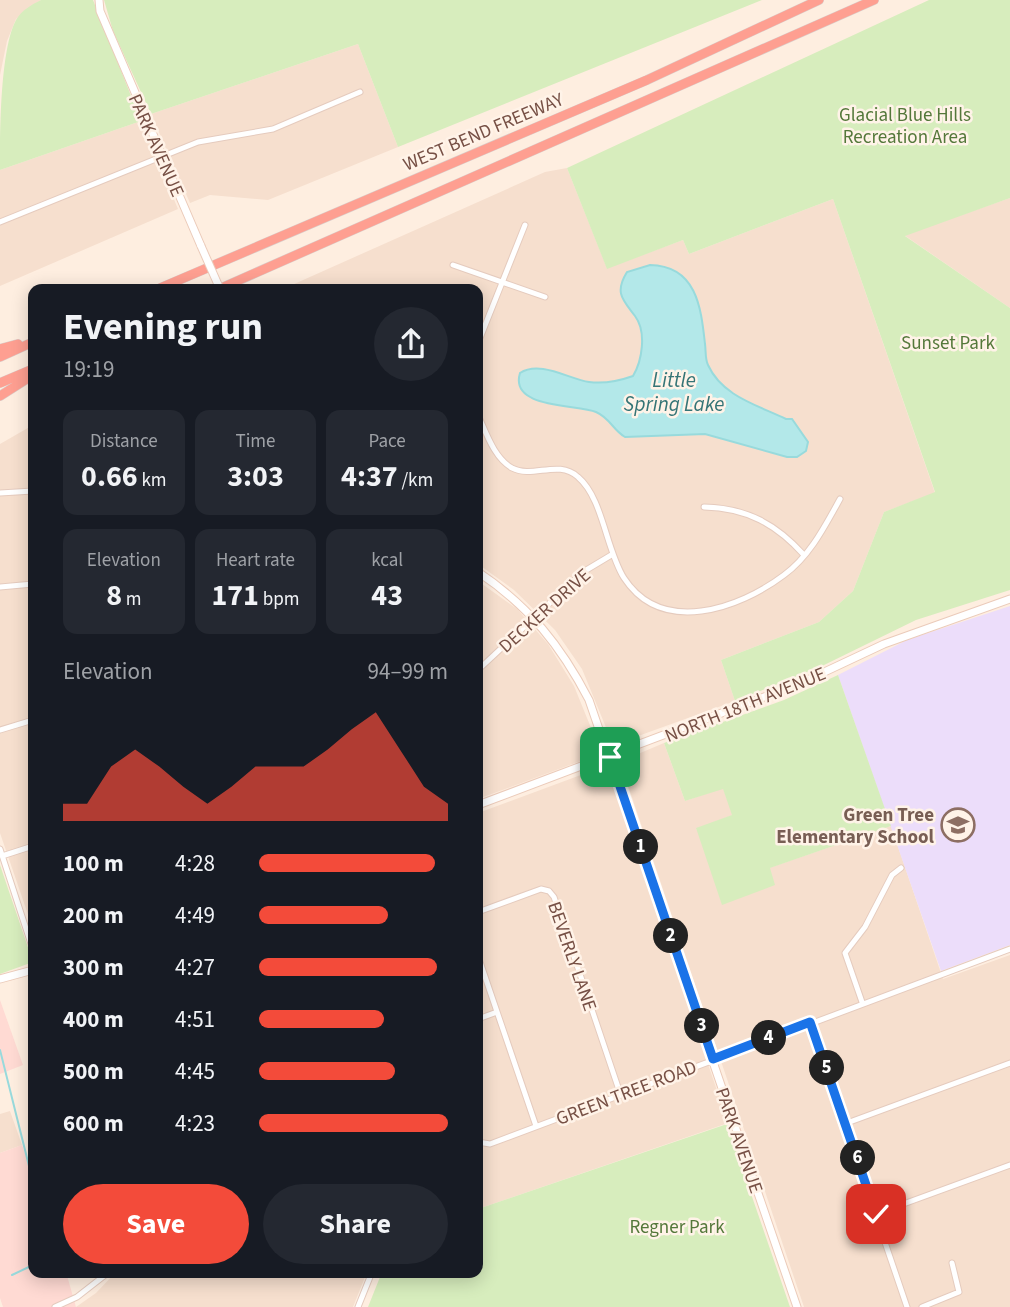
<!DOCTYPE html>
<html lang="en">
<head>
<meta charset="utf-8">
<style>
	:root { --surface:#171b24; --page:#242831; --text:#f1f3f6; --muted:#9ea1a6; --accent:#f34b3a }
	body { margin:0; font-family:"Source Sans 3",sans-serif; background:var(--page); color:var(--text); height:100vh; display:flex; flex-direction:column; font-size:26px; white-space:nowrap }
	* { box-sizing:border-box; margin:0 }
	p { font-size:23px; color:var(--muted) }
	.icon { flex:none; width:38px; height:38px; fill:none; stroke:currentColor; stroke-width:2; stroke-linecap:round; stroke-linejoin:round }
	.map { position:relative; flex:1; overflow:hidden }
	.sheet { position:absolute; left:28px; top:284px; width:455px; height:994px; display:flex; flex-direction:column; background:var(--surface); border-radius:14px; box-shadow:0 4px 18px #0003 }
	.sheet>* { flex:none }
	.pin { position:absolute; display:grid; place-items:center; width:60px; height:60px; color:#fff; margin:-30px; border-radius:14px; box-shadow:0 4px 10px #0006 }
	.km { position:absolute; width:35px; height:35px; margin:-18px; border-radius:50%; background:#222; color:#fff; font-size:19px; line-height:35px; text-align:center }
	.round { display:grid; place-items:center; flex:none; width:74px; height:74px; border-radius:37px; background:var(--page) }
	.overview { display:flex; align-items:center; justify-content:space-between; height:119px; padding:0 35px }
	h1 { font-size:38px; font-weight:700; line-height:52px }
	.metrics { display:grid; grid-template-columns:repeat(3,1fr); gap:10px; height:119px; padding:7px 35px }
	.metrics div { display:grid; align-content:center; border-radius:14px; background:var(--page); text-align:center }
	.metrics b { font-size:30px; font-weight:700 }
	.metrics small { font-size:19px; font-weight:400 }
	.metrics p { font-size:19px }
	.chart { height:196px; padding:14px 35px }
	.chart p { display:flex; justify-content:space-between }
	.chart svg { width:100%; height:126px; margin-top:7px; fill:var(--accent); opacity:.7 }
	.cta { display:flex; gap:14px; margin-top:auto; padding:14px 35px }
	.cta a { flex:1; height:80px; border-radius:42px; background:var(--accent); color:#fff; font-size:28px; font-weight:700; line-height:80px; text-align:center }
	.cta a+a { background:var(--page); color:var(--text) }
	ul { padding:0 35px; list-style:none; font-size:23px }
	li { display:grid; grid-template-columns:112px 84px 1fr; align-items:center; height:52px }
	li i { height:18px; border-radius:9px; background:var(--accent) }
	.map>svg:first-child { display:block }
</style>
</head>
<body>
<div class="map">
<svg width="1010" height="1307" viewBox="0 0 1010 1307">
	<rect width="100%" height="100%" fill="#feeee0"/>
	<!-- residential -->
	<path fill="#f6dfce" d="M 0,0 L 41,0 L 16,19 L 7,41 L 0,75 Z
		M 358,44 L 398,147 L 268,200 L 210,195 L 190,203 L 151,114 Z
		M 141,121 L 178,209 L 0,286 L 0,170 Z
		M 567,168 L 607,268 L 683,240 L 689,254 L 833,199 L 935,493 L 884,512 L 853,591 L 819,622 L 721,660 L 735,701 L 616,744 L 612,742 L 582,669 L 555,630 L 514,590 L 478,564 L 478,289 L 283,289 L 545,172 Z
		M 1010,198 L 1010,308 L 904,235 Z
		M 33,425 L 33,929 L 0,833 L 0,444 Z
		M 478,581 L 517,609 L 548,644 L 574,686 L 600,750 L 594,756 L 478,799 Z
		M 664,743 L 685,801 L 723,788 L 733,815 L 696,829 L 769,868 L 891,826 L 943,979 L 1010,955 L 1010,1307 L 804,1307 L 621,765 L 626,759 Z
		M 597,769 L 608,771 L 610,775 L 728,1123 L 478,1209 L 478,813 Z
		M 10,1111 L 22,1145 L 0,1153 L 0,1114 Z
		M 116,1272 L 367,1272 L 353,1307 L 76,1307 L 96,1293 Z"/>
	<!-- commercial -->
	<path fill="#ffdad3" d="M 0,1000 L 23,1065 L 0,1074 Z
		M 22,1145 L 33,1177 L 33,1272 L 66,1272 L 76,1307 L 3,1307 L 0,1298 L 0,1153 Z"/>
	<!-- education -->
	<path fill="#ecddfa" d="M 1010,606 L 1010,945 L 941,971 L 838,675 L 907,640 Z"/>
	<!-- green -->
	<path fill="#d7edbd" d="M 41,0 L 93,0 L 141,121 L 0,170 C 0,133 0,50 16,20 C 22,10 31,5 41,0 Z
		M 104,0 L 762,0 L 398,147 L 358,44 L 151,114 L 113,31 Z
		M 929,0 L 1010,0 L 1010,198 L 905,236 L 1010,308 L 1010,590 L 916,620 L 820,667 L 735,701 L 721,660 L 819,622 L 853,591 L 884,512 L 935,492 L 833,199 L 689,254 L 683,240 L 607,269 L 567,168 Z
		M 838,675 L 891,826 L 770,868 L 775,885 L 722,905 L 696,828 L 732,815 L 723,789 L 685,801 L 664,743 L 784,700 Z
		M 0,865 L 33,962 L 0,974 Z
		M 727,1124 L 790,1307 L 368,1307 L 382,1272 L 478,1272 L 478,1209 Z"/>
	<!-- water -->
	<path fill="#b3e8e9" stroke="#98dadc" stroke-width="2" d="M 650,265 C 697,266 701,308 705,344 C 706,351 705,359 708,365 C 722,396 757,405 786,419 L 792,419 L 808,442 L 806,451 L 797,457 L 787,457 L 705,434 L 625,437 C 613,430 610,418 596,412 C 577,404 509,409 520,373 C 540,360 569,379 589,382 C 604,384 619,381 633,376 C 642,361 647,332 635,316 C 623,300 614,293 627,272 Z"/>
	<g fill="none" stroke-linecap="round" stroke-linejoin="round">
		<!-- stream -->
		<path stroke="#98dadc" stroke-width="2" d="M 0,1050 L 33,1182
			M 33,1193 L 33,1201
			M 12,1275 L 33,1265"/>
		<defs>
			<path id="street" d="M 0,222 L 198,142 L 273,129 L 360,92
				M 453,265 L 545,297
				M 478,343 L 525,225
				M 478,415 C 486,432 494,458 512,468 C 533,479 558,459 578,477 C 603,498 606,550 624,578 C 662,636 739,609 784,575 C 810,556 825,526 840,499
				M 0,493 L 33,491
				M 704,507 C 747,508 776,524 804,555
				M 0,587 L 33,584
				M 478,670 L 583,572 L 613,554
				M 0,730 L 33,720
				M 0,849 L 33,950
				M 2,856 L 33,846
				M 478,912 L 541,889 L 549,891 L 554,897 L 620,1093
				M 478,956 L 536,1126
				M 862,1002 L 845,953 L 865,927 L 892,875 L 901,868
				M 478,1019 L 497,1012
				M 810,1022 L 907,1307
				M 847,1123 L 1010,1063
				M 478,1142 L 490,1144 L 1010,949
				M 876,1214 L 1010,1165
				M 55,1307 L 77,1297 L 109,1272
				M 358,1307 L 372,1272
				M 922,1307 L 959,1292 L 952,1263"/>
			<path id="secondary" d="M 99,0 L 100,11 L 201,246
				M 478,572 C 529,606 561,646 589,700 L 797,1307
				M 478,805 L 801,683 L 884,644 L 1010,599
				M 0,979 L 33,970"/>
			<path id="highway" d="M 158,289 L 647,80 L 819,0
				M 219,289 L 874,0
				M 0,349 L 18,344
				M 0,357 L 33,342
				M 0,383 L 33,369
				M 0,396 L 33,375"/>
		</defs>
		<!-- street casing -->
		<use href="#street" stroke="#e5cbbe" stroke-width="7"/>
		<!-- secondary casing -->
		<use href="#secondary" stroke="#ebcbba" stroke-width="9"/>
		<!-- highway casing -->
		<use href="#highway" stroke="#d9cecb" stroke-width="10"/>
		<!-- street -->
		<use href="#street" stroke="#fff" stroke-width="5"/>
		<!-- secondary -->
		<use href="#secondary" stroke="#fff" stroke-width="7"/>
		<!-- highway -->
		<use href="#highway" stroke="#fe9f91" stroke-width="9"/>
		<defs>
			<path id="secondary-bridge" d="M 201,246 L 220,289"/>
		</defs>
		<!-- secondary-bridge casing -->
		<use href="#secondary-bridge" stroke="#ebcbba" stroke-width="9" stroke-linecap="butt"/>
		<!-- secondary-bridge -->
		<use href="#secondary-bridge" stroke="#fff" stroke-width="7"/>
	</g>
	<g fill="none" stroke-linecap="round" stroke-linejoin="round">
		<defs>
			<path id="route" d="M 610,757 L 713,1059 L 810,1022 L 876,1214"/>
		</defs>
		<!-- route casing -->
		<use href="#route" stroke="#fff" stroke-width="14"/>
		<!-- route -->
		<use href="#route" stroke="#1a73e8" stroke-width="9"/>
	</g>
	<!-- icons -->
	<defs>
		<symbol id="school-ring" viewBox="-11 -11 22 22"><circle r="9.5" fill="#fff3e8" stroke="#8d6e63" stroke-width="1.5"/><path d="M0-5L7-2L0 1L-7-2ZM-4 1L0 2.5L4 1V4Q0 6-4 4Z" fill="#8d6e63"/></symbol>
	</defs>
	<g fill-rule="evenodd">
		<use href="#school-ring" x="939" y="806" width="38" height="38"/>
	</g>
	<g text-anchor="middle" stroke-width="5" stroke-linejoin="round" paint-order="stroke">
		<!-- park labels -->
		<g font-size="19" fill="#54783a" stroke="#fff3e8">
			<text x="905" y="121">Glacial Blue Hills<tspan x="905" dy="22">Recreation Area</tspan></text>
			<text x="948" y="349">Sunset Park</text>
			<text x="677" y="1233">Regner Park</text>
		</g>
		<!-- street labels -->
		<g font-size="19" fill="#775045" stroke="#fff3e8">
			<text transform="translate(483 131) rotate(-23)" y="7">WEST BEND FREEWAY</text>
			<text transform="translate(157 145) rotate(66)" y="7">PARK AVENUE</text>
			<text transform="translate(544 610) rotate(-42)" y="7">DECKER DRIVE</text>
			<text transform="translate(745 704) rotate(-22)" y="7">NORTH 18TH AVENUE</text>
			<text transform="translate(573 956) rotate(71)" y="7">BEVERLY LANE</text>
			<text transform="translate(626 1092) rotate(-21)" y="7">GREEN TREE ROAD</text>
			<text transform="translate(740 1140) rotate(71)" y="7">PARK AVENUE</text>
		</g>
		<!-- education labels -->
		<g font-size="19" font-weight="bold" fill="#785e54" stroke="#fff3e8" text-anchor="end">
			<text x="934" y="821">Green Tree<tspan x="934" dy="22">Elementary School</tspan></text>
		</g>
		<!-- water labels -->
		<g font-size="21" font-style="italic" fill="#357476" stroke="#fff3e8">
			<text x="674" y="387">Little<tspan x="674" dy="24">Spring Lake</tspan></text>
		</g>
	</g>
</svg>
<div class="pin" style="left:610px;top:757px;background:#1e9e55"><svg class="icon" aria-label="arrive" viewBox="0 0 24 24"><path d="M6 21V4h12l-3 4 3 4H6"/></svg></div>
<div class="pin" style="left:876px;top:1214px;background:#d93025"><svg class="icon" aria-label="check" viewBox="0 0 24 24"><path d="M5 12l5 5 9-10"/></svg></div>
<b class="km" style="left:641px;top:847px">1</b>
<b class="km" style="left:671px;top:936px">2</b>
<b class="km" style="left:702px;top:1026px">3</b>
<b class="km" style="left:769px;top:1038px">4</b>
<b class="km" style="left:827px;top:1068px">5</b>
<b class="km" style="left:858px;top:1158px">6</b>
<section class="sheet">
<div class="overview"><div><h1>Evening run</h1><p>19:19</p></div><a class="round"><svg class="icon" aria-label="share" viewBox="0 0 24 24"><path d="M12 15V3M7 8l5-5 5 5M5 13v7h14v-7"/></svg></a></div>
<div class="metrics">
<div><p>Distance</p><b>0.66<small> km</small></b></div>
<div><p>Time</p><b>3:03</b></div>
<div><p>Pace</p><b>4:37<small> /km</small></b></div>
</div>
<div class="metrics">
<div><p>Elevation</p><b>8<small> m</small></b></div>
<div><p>Heart rate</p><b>171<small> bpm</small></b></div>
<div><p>kcal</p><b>43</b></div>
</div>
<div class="chart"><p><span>Elevation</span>94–99 m</p>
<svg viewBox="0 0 160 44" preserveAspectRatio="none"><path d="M0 44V38L10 38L20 25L30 19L40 25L50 32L60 38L70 32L80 25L90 25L100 25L110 19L120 12L130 6L140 19L150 32L160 38V44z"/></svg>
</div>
<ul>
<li><b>100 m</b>4:28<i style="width:93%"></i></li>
<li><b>200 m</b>4:49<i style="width:68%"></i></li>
<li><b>300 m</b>4:27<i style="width:94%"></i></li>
<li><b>400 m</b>4:51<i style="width:66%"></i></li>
<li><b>500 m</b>4:45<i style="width:72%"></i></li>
<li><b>600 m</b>4:23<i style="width:100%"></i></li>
</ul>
<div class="cta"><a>Save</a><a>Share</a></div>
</section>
</div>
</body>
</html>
